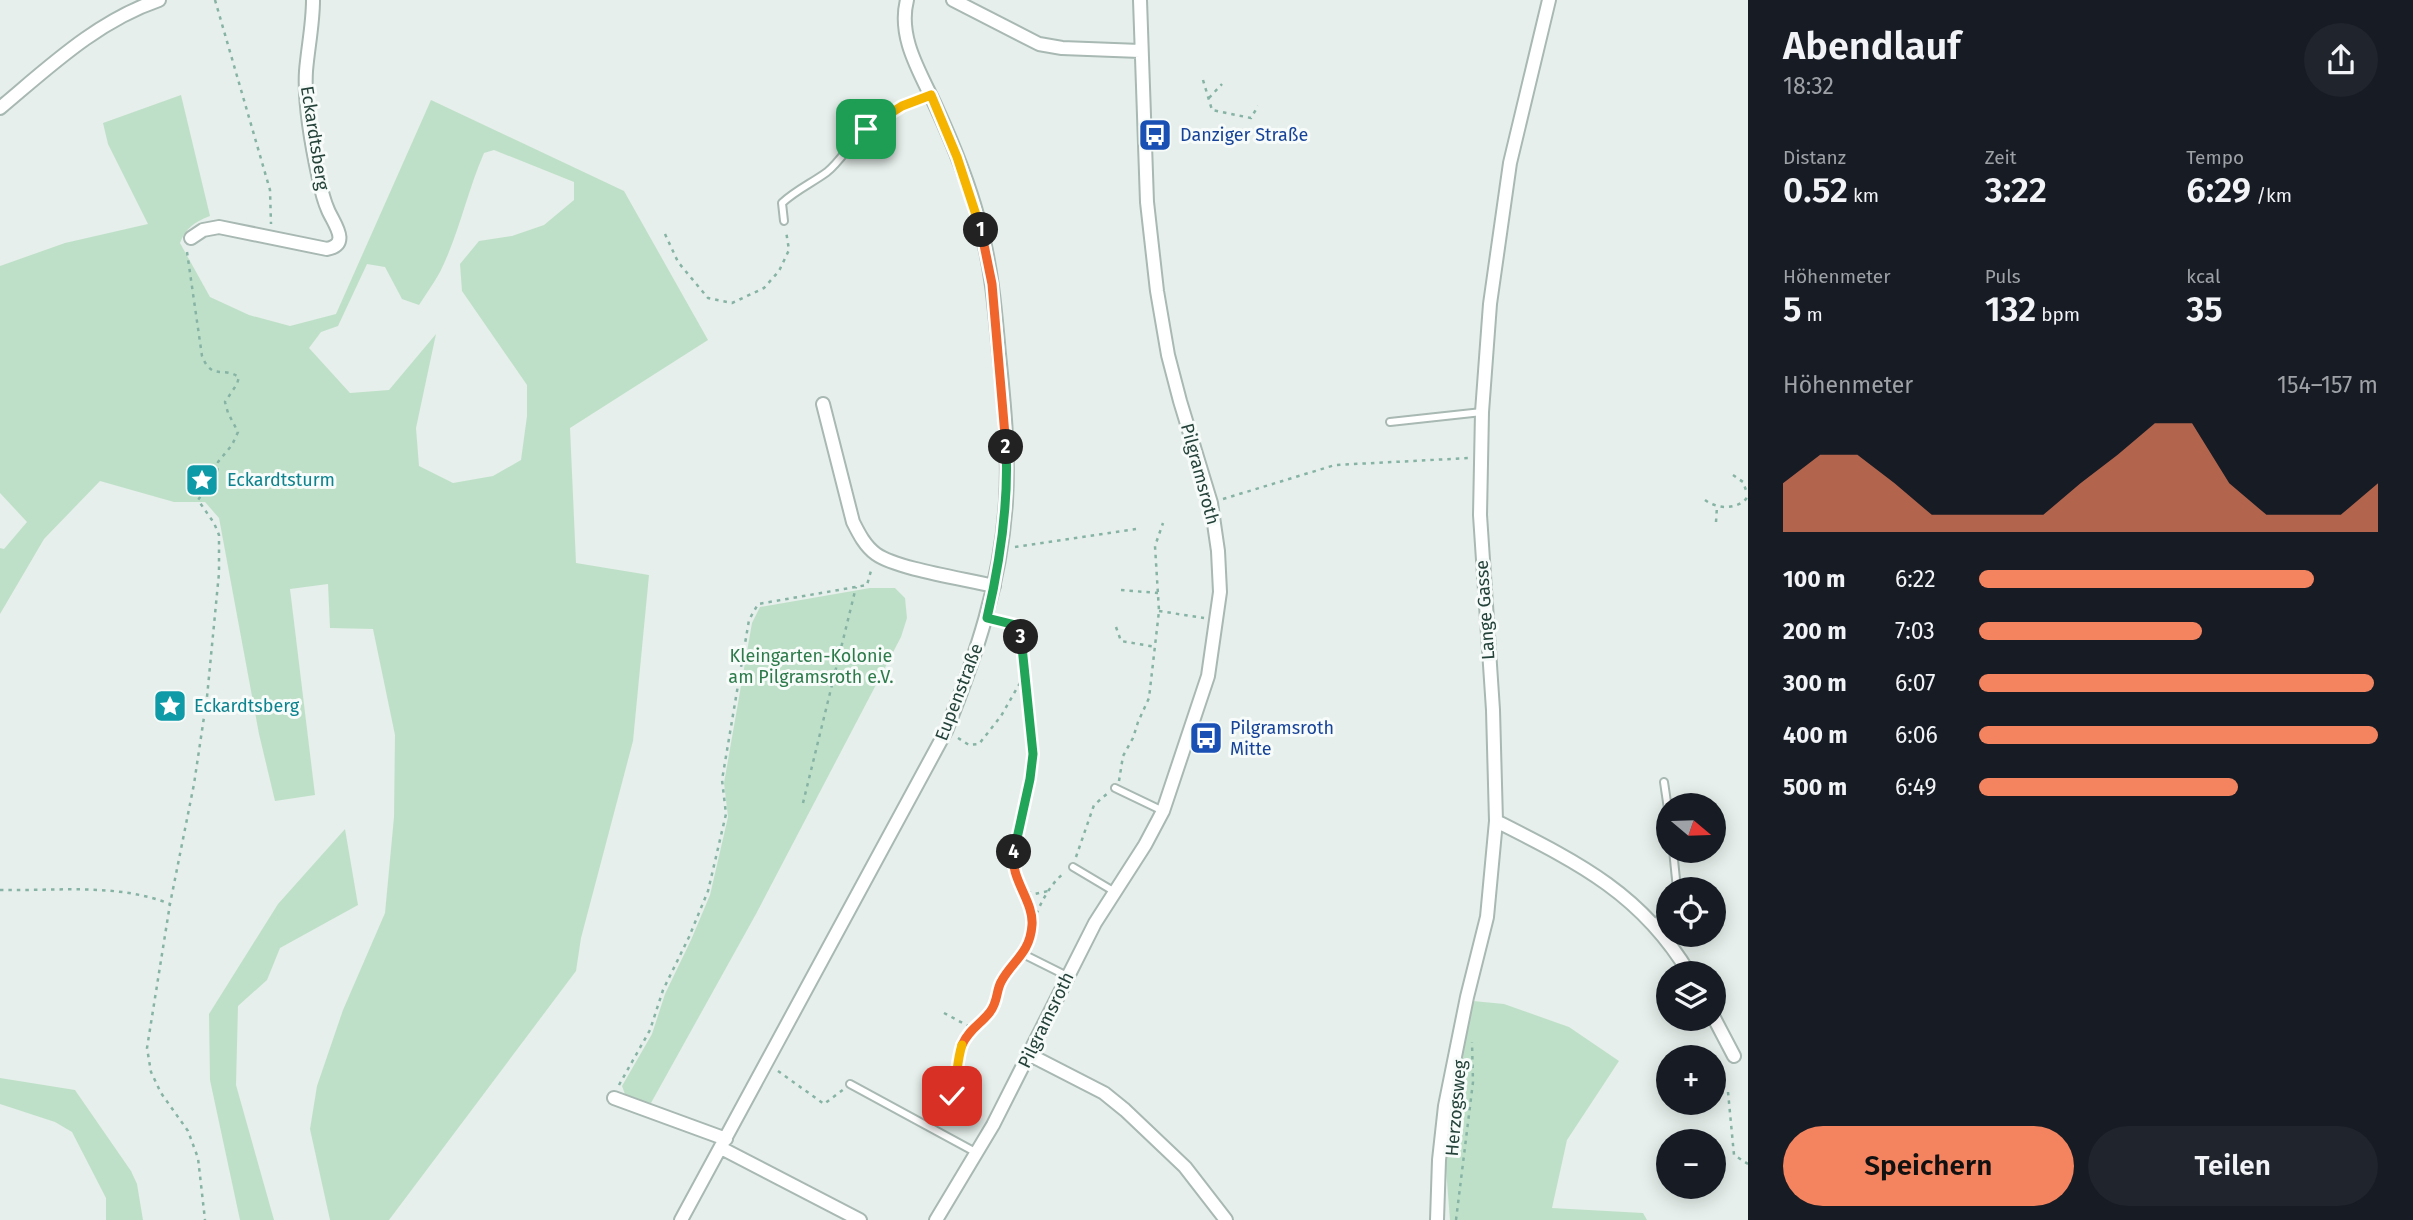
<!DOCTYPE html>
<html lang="de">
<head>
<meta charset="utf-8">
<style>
	:root { --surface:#171b24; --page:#20242c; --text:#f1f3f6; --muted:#9ea1a6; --accent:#f4845f }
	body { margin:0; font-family:"Fira Sans",sans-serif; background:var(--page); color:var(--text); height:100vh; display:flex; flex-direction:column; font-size:26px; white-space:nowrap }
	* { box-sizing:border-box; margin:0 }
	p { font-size:23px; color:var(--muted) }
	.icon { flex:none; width:38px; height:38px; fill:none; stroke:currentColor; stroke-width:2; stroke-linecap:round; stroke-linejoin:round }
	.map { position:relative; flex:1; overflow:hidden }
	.side { display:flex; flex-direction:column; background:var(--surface); width:665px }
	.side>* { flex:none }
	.needle { width:46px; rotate:109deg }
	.buttons { position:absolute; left:1656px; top:793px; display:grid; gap:14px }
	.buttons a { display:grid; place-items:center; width:70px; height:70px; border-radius:50%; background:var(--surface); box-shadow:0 4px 18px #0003; font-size:35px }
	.pin { position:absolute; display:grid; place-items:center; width:60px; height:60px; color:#fff; margin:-30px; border-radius:14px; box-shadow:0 4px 10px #0006 }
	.km { position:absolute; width:35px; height:35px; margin:-18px; border-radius:50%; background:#222; color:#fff; font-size:19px; line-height:35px; text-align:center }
	.round { display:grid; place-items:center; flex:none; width:74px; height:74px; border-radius:37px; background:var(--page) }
	.headline { display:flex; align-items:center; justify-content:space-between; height:119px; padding:0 35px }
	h1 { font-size:38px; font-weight:600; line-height:52px }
	.stats { display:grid; grid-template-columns:repeat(3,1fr); gap:10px; height:119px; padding:7px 35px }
	.stats div { display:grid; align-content:center }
	.stats b { font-size:35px; font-weight:600 }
	.stats small { font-size:19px; font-weight:400 }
	.stats p { font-size:19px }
	.chart { height:196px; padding:14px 35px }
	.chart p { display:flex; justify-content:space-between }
	.chart svg { width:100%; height:126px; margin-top:7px; fill:var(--accent); opacity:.7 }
	.primary-button { display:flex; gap:14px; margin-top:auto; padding:14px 35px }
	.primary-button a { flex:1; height:80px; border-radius:42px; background:var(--accent); color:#111; font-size:28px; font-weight:600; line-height:80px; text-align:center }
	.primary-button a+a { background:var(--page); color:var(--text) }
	ul { padding:0 35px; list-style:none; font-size:23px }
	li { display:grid; grid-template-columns:112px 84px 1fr; align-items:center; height:52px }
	li i { height:18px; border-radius:9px; background:var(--accent) }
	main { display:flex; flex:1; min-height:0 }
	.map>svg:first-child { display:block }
</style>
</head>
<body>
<main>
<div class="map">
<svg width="1748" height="1220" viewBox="0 0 1748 1220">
	<rect width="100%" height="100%" fill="#e6efeb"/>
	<!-- green -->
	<path fill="#bfe0c8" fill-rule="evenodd" d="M 181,95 L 210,216 C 194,222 186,228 180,243 L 210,297 L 249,315 L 290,326 L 336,314 L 431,100 L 624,191 L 708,340 L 570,428 L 576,563 L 649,575 L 633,741 L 581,938 L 576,971 L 389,1220 L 330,1220 L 310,1129 L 317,1086 L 343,1010 L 385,913 L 394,817 L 395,735 L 373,629 L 330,628 L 328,584 L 290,589 L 315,795 L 275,801 L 259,734 L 219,518 L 205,502 L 174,502 L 100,481 L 44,539 L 0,614 L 0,548 L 4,549 L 27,522 L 0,493 L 0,266 L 65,243 L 148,224 L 108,144 L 103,123 ZM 494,150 L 574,182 L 574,200 L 544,225 L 512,236 L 479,241 L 460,264 L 462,291 L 527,385 L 527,416 L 521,460 L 493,476 L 453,483 L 419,466 L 416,428 L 436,334 L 389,390 L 350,393 L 309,348 L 321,332 L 338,326 L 367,264 L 385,267 L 402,299 L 419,305 C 426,294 434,283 440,272 C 459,234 467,192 484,153 Z
		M 870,588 L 895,588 L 905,598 L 907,618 L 901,637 L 756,914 L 651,1103 L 626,1097 L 622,1086 L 652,1034 L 665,994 L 691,940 L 710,895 L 728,817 L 724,783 L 752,623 L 760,607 Z
		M 345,829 L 358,905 L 280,948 L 267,980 L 238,1006 L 236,1085 L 274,1220 L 240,1220 L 210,1080 L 209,1014 L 278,904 Z
		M 1473,1001 L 1504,1004 L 1569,1027 L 1619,1061 L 1567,1140 L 1552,1208 L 1643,1213 L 1647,1220 L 1450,1220 L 1445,1156 L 1459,1054 Z
		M 0,1078 L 75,1090 L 131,1171 L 137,1184 L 143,1220 L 106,1220 L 106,1198 L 72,1132 L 55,1122 L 0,1104 Z"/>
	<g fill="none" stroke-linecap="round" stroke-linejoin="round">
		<defs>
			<path id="lane" d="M 784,221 L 782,203 C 796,190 812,183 827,172 C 839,162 846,150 856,139 C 876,116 903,106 931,95
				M 1390,422 L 1482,412
				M 1664,782 L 1668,809
				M 1115,788 L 1163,811
				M 1673,850 L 1677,889
				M 1073,867 L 1115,892
				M 1654,924 L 1668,911
				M 1023,954 L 1067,976
				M 850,1084 L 977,1153"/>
			<path id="street" d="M 953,0 L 1039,44 L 1062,48 L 1140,51
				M 0,108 C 49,67 97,21 159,0
				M 191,238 L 203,230 L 219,227 L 327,249 C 351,244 334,224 328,210 C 324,201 321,189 319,179 C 312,147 304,103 306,71 C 308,47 313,24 313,0
				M 823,404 L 853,522 C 859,534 865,546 876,554 C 897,569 966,579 994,586
				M 1496,821 C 1577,862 1641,893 1689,973
				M 1713,1016 L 1734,1056
				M 1030,1055 L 1104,1093 L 1125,1110 L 1185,1167 L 1226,1220
				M 614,1098 L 726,1139
				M 721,1148 L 860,1220
				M 681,1220 L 946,731 C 976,656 1001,582 1006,501 C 1009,452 1004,402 999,354 C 995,308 991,262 978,218 C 968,181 953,144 937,109 C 922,75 897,39 907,0
				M 936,1220 L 993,1125 L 1095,923 L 1145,845 L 1163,811 L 1208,676 L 1220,592 L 1218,551 L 1211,503 L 1180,401 L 1168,355 L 1157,291 L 1147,202 L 1140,0
				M 1437,1220 L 1439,1160 L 1445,1106 L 1467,997 L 1487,917 L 1496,821 L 1493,710 L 1480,515 L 1482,412 L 1490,304 L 1510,163 L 1549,0"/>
		</defs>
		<!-- lane casing -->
		<use href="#lane" stroke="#a8b8b2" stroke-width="10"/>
		<!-- street casing -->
		<use href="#street" stroke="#a8b8b2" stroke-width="16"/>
		<!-- path -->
		<path stroke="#86b3a5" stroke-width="2.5" stroke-dasharray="3.5 5" stroke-linecap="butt" d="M 215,0 L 270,190 L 271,224
			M 1203,80 L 1212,110 L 1251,118 L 1258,106
			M 1209,98 L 1222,84
			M 665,234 L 678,262 L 708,298 L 732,303 L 764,288 L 779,271 L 789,250 L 786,231
			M 187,252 L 202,356 C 212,381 222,366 239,377 L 237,384 L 225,402 L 228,413 L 238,432 L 232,445 L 218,462 L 217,473 L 198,500 L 214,523 L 219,535 L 219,573 L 207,697 L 194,784 L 170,904 L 147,1048 L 151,1072 L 161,1093 L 188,1131 L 198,1158 L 205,1220
			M 1733,475 L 1743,482 L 1747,493
			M 1223,499 L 1335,465 L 1470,458
			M 1705,500 C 1717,509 1735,510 1746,499 L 1748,493
			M 1716,522 L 1717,506
			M 1015,547 L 1136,529
			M 1121,590 L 1158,593
			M 1159,611 L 1204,618
			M 997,621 L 1020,626 L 1033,754 L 1013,858 L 1015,874 L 1022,890 L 1035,894 L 1048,891
			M 1116,627 L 1121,641 L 1156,647
			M 958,738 L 969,745 L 979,744 L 1001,716 L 1024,676
			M 1119,781 L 1123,756 L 1133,738 L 1138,722 L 1149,698 L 1159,611 L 1155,546 L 1163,523
			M 803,803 L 856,587
			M 1076,857 L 1094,805 L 1108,793
			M 0,890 C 56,891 118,883 170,904
			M 1022,890 L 1032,924
			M 1026,946 C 1033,920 1043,890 1065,872
			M 944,1013 L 972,1028
			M 778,1071 L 824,1104 L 844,1089
			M 619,1085 L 650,1030 L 663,990 L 689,937 L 708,891 L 726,814 L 722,780 L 749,620 L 758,604 L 867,585 L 872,567
			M 1728,1092 L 1734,1155 L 1748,1164
			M 928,1105 L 938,1104 L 952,1096 L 956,1086 L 956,1061 L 964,1041 L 972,1028 L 990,1012 L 998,998 L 1000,982 L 1018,961
			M 1456,1220 L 1473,1082 L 1472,1042"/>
		<!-- lane -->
		<use href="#lane" stroke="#fff" stroke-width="6"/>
		<!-- street -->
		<use href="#street" stroke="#fff" stroke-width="12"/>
	</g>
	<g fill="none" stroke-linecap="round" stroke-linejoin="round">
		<defs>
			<path id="split-1" d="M 866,129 L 902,106 L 931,95 L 957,157 L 981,230"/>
			<path id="split-2" d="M 981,230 L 992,284 L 1006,447"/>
			<path id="split-3" d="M 1006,447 C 1009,505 1000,562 987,618 L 1020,626 L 1021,637"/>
			<path id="split-4" d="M 1014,852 L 1030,779 L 1033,754 L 1021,637"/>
			<path id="split-5" d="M 962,1045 C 969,1029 981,1024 990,1012 C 998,1002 996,991 1001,982 C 1012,961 1030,954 1032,925 C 1034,901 1009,878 1014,852"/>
			<path id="split-6" d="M 952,1096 C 958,1079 956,1063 962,1045"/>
		</defs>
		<!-- split-1 casing -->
		<use href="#split-1" stroke="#fff" stroke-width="14"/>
		<!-- split-2 casing -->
		<use href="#split-2" stroke="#fff" stroke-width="14"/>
		<!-- split-3 casing -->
		<use href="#split-3" stroke="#fff" stroke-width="14"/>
		<!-- split-4 casing -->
		<use href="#split-4" stroke="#fff" stroke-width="14"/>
		<!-- split-5 casing -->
		<use href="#split-5" stroke="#fff" stroke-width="14"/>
		<!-- split-6 casing -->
		<use href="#split-6" stroke="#fff" stroke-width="14"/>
		<!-- split-1 -->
		<use href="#split-1" stroke="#f5b400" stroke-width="9"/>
		<!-- split-2 -->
		<use href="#split-2" stroke="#f0652b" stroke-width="9"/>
		<!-- split-3 -->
		<use href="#split-3" stroke="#22a559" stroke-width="9"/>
		<!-- split-4 -->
		<use href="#split-4" stroke="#22a559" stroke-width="9"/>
		<!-- split-5 -->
		<use href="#split-5" stroke="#f0652b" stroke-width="9"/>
		<!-- split-6 -->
		<use href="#split-6" stroke="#f5b400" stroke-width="9"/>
	</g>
	<!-- icons -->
	<defs>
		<symbol id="bus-square" viewBox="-11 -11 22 22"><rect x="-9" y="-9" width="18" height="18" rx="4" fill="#1a4fb4" stroke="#f7fbf9"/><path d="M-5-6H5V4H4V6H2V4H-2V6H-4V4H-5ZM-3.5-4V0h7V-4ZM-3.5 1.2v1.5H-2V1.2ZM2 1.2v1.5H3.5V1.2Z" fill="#fff"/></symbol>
		<symbol id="sight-square" viewBox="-11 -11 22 22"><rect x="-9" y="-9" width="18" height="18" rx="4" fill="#0f9aa8" stroke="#f7fbf9"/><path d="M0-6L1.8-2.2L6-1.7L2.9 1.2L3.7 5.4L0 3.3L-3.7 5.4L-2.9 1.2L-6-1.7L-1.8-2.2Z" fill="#fff"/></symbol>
	</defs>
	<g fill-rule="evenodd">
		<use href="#bus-square" x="1136" y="116" width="38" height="38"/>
		<use href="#sight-square" x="183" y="461" width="38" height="38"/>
		<use href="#sight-square" x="151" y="687" width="38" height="38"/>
		<use href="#bus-square" x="1187" y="719" width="38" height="38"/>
	</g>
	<g text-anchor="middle" stroke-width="6" stroke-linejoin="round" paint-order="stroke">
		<!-- transit labels -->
		<g font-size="18" fill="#164399" stroke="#f7fbf9" text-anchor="start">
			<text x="1180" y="141">Danziger Straße</text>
			<text x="1230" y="734">Pilgramsroth<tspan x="1230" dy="21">Mitte</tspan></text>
		</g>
		<!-- street labels -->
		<g font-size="18" fill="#24423a" stroke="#f7fbf9">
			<text transform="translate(315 138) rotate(81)" y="6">Eckardtsberg</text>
			<text transform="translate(1200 474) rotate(75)" y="6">Pilgramsroth</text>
			<text transform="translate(1485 610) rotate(-94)" y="6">Lange Gasse</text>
			<text transform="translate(959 692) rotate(-69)" y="6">Eupenstraße</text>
			<text transform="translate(1046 1020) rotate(-64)" y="6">Pilgramsroth</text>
			<text transform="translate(1456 1108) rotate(-85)" y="6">Herzogsweg</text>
		</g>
		<!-- culture labels -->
		<g font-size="18" fill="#0d838f" stroke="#f7fbf9" text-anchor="start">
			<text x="227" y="486">Eckardtsturm</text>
			<text x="194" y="712">Eckardtsberg</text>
		</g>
		<!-- park labels -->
		<g font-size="18" fill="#2d7a4b" stroke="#f7fbf9">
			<text x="811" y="662">Kleingarten-Kolonie<tspan x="811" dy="21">am Pilgramsroth e.V.</tspan></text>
		</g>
	</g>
</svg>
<div class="buttons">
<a><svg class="needle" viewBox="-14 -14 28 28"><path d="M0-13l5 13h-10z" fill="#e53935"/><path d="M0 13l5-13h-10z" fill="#9ea1a6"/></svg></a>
<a><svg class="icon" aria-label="locate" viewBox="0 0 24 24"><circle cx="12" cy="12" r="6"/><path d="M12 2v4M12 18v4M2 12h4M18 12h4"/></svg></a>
<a><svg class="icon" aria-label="layers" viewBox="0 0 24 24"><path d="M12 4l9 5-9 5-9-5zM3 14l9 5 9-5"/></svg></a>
<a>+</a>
<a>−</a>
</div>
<div class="pin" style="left:866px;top:129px;background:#1e9e55"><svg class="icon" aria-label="arrive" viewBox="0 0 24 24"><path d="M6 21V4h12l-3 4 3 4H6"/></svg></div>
<div class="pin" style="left:952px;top:1096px;background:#d93025"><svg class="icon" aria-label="check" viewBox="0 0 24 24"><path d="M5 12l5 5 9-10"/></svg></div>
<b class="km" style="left:981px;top:230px">1</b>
<b class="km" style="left:1006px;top:447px">2</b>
<b class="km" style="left:1021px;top:637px">3</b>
<b class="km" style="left:1014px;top:852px">4</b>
</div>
<section class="side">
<div class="headline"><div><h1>Abendlauf</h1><p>18:32</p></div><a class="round"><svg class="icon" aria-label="share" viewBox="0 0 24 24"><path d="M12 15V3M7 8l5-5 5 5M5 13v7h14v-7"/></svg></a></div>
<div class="stats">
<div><p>Distanz</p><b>0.52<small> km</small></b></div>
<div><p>Zeit</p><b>3:22</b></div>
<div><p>Tempo</p><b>6:29<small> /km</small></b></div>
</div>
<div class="stats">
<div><p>Höhenmeter</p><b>5<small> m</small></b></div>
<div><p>Puls</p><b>132<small> bpm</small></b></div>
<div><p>kcal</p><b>35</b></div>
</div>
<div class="chart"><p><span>Höhenmeter</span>154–157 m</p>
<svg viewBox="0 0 160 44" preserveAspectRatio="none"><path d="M0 44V27L10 17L20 17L30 27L40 38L50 38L60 38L70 38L80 27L90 17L100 6L110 6L120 27L130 38L140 38L150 38L160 27V44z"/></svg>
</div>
<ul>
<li><b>100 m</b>6:22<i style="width:84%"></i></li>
<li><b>200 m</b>7:03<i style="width:56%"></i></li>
<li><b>300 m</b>6:07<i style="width:99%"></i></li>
<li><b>400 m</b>6:06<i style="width:100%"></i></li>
<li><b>500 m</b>6:49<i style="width:65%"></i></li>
</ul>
<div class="primary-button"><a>Speichern</a><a>Teilen</a></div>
</section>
</main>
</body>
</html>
